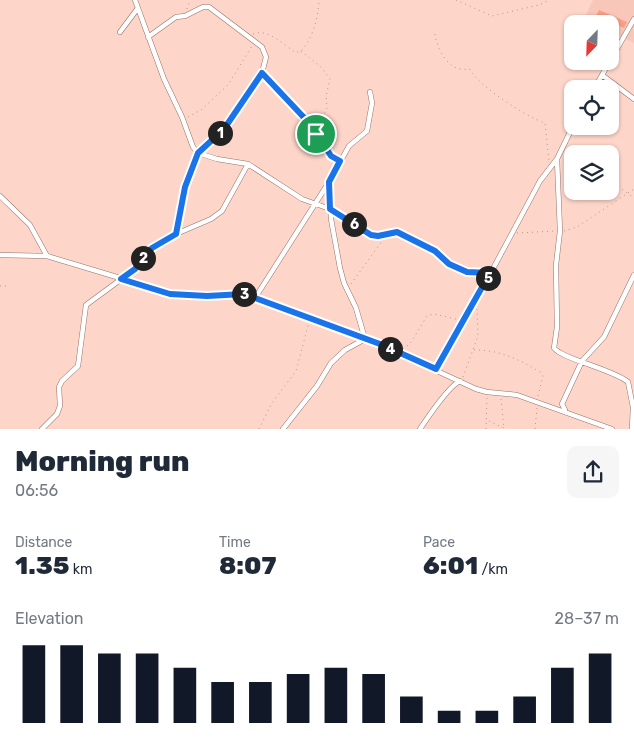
<!DOCTYPE html>
<html lang="en">
<head>
<meta charset="utf-8">
<style>
	:root { --surface:#fff; --page:#f6f6f7; --text:#1f2937; --muted:#747a83; --accent:#111827 }
	body { margin:0; font-family:Rubik,sans-serif; background:var(--page); color:var(--text); height:100vh; display:flex; flex-direction:column; font-size:19px; white-space:nowrap }
	* { box-sizing:border-box; margin:0 }
	p { font-size:16px; color:var(--muted) }
	.icon { flex:none; width:28px; height:28px; fill:none; stroke:currentColor; stroke-width:2; stroke-linecap:round; stroke-linejoin:round }
	.map { position:relative; height:429px; overflow:hidden }
	.panel { display:flex; flex-direction:column; background:var(--surface); flex:1 }
	.panel>* { flex:none }
	.needle { width:32px; rotate:203deg }
	.tools { position:absolute; left:564px; top:15px; display:grid; gap:10px }
	.tools a { display:grid; place-items:center; width:55px; height:55px; border-radius:10px; background:var(--surface); box-shadow:0 1px 4px #0004; font-size:25px }
	.pin { position:absolute; display:grid; place-items:center; width:42px; height:42px; color:#fff; margin:-21px; border:2px solid #fff; border-radius:50%; box-shadow:0 1px 5px #0007 }
	.km { position:absolute; width:25px; height:25px; margin:-12px; border-radius:50%; background:#222; color:#fff; font-size:14px; line-height:25px; text-align:center }
	.round { display:grid; place-items:center; flex:none; width:52px; height:52px; border-radius:10px; background:var(--page) }
	.overview { display:flex; align-items:center; justify-content:space-between; height:85px; padding:0 15px }
	h1 { font-size:28px; font-weight:800; line-height:38px }
	.figures { display:grid; grid-template-columns:repeat(3,1fr); gap:8px; height:85px; padding:5px 15px }
	.figures div { display:grid; align-content:center }
	.figures b { font-size:25px; font-weight:800 }
	.figures small { font-size:14px; font-weight:400 }
	.figures p { font-size:14px }
	.chart { height:140px; padding:10px 15px }
	.chart p { display:flex; justify-content:space-between }
	.chart svg { width:100%; height:90px; margin-top:5px; stroke:var(--accent); stroke-width:6 }
	.map>svg:first-child { display:block }
</style>
</head>
<body>
<div class="map">
<svg width="634" height="429" viewBox="0 0 634 429">
	<rect width="100%" height="100%" fill="#fed5c9"/>
	<!-- built -->
	<path fill="#f8c7b9" d="M 593,0 L 634,0 L 634,43 L 610,31 L 610,24 L 594,24 L 584,19 Z"/>
	<!-- building -->
	<path fill="#fc9f86" d="M 599,10 L 627,22 L 624,28 L 596,16 Z"/>
	<g fill="none" stroke-linecap="round" stroke-linejoin="round">
		<defs>
			<path id="minor" d="M 135,0 L 164,79 L 182,117 L 193,147 L 198,153 L 217,159 L 248,164 L 302,199 L 330,209 L 371,235 L 379,236 L 397,232 L 433,250 L 449,264 L 467,272 L 490,273
				M 120,32 L 138,8
				M 148,37 L 176,17 L 185,16 L 203,7 L 209,7 L 262,47 L 266,57 L 262,73 L 312,126 L 331,156 L 341,161
				M 602,75 L 634,99
				M 594,89 L 634,19
				M 557,159 L 560,231 L 556,265 L 557,327 L 554,348 C 562,359 612,369 628,382 L 633,407 L 632,429
				M 0,196 L 30,225 L 47,256
				M 176,234 L 211,219 L 222,211 L 248,164
				M 0,255 L 47,256 L 170,293 L 207,296 L 244,294 L 381,345 L 476,389 L 487,392 L 517,395 L 612,429
				M 255,298 L 329,182 L 349,146 L 367,131 L 372,103 L 370,92
				M 437,369 L 465,321 L 540,181 L 557,159 L 573,126
				M 565,410 L 562,404 L 582,361 L 604,337 L 634,275
				M 42,429 L 57,414 L 60,406 L 59,387 L 62,381 L 78,366 L 86,305 L 135,269 L 152,248 L 176,234 L 185,187 L 198,153 L 224,129 L 262,73
				M 283,429 L 317,386 L 331,363 L 345,350 L 365,339 L 356,308 L 344,283 L 340,268 L 331,219 L 329,182
				M 420,429 C 428,417 449,386 460,381"/>
		</defs>
		<!-- minor casing -->
		<use href="#minor" stroke="#977268" stroke-width="5.5"/>
		<!-- path -->
		<path stroke="#b6968e" stroke-width="1" stroke-dasharray="1 4" stroke-linecap="butt" d="M 456,0 L 492,16 L 539,5 L 549,0
			M 187,9 L 190,0
			M 253,34 C 269,28 283,45 295,52 L 300,52 C 313,39 318,18 319,0
			M 435,34 C 436,46 447,69 462,69 C 465,70 467,69 470,69 C 477,85 526,117 545,123 L 549,161
			M 301,51 L 321,67 L 330,79 L 326,96 L 327,108 L 319,126
			M 188,117 L 201,110 L 228,85 L 252,46
			M 564,157 L 572,160
			M 610,181 L 634,198
			M 564,231 L 577,227 L 634,189
			M 517,233 L 556,231
			M 351,284 L 382,241
			M 0,286 L 7,286
			M 403,349 L 410,344 L 427,316 L 434,314 L 460,320
			M 474,350 C 500,350 518,359 540,372 L 543,376 L 538,396
			M 463,377 L 478,336 L 477,309
			M 501,399 L 504,428
			M 489,421 L 506,429
			M 259,429 L 272,403 L 296,371 L 309,322
			M 486,429 L 487,398
			M 535,429 L 537,408"/>
		<!-- minor -->
		<use href="#minor" stroke="#fff" stroke-width="4.5"/>
	</g>
	<g fill="none" stroke-linecap="round" stroke-linejoin="round">
		<defs>
			<path id="route" d="M 262,73 L 312,126 L 331,156 L 340,161 L 329,182 L 330,209 L 371,235 L 378,236 L 397,232 L 435,251 L 449,264 L 467,272 L 490,273 L 436,369 L 380,344 L 244,294 L 207,296 L 170,294 L 121,279 L 135,269 L 152,248 L 176,234 L 185,187 L 198,153 L 224,129 Z"/>
		</defs>
		<!-- route casing -->
		<use href="#route" stroke="#fff" stroke-width="10"/>
		<!-- route -->
		<use href="#route" stroke="#1a73e8" stroke-width="6"/>
	</g>
</svg>
<div class="tools">
<a><svg class="needle" viewBox="-14 -14 28 28"><path d="M0-13l5 13h-10z" fill="#e53935"/><path d="M0 13l5-13h-10z" fill="#747a83"/></svg></a>
<a><svg class="icon" aria-label="locate" viewBox="0 0 24 24"><circle cx="12" cy="12" r="6"/><path d="M12 2v4M12 18v4M2 12h4M18 12h4"/></svg></a>
<a><svg class="icon" aria-label="layers" viewBox="0 0 24 24"><path d="M12 4l9 5-9 5-9-5zM3 14l9 5 9-5"/></svg></a>
</div>
<div class="pin" style="left:316px;top:134px;background:#1e9e55"><svg class="icon" aria-label="arrive" viewBox="0 0 24 24"><path d="M6 21V4h12l-3 4 3 4H6"/></svg></div>
<b class="km" style="left:220px;top:133px">1</b>
<b class="km" style="left:143px;top:258px">2</b>
<b class="km" style="left:244px;top:294px">3</b>
<b class="km" style="left:390px;top:349px">4</b>
<b class="km" style="left:488px;top:278px">5</b>
<b class="km" style="left:354px;top:224px">6</b>
</div>
<section class="panel">
<div class="overview"><div><h1>Morning run</h1><p>06:56</p></div><a class="round"><svg class="icon" aria-label="share" viewBox="0 0 24 24"><path d="M12 15V3M7 8l5-5 5 5M5 13v7h14v-7"/></svg></a></div>
<div class="figures">
<div><p>Distance</p><b>1.35<small> km</small></b></div>
<div><p>Time</p><b>8:07</b></div>
<div><p>Pace</p><b>6:01<small> /km</small></b></div>
</div>
<div class="chart"><p><span>Elevation</span>28–37 m</p>
<svg viewBox="0 0 160 44" preserveAspectRatio="none"><path d="M5 44V6M15 44V6M25 44V10M35 44V10M45 44V17M55 44V24M65 44V24M75 44V20M85 44V17M95 44V20M105 44V31M115 44V38M125 44V38M135 44V31M145 44V17M155 44V10"/></svg>
</div>
</section>
</body>
</html>
